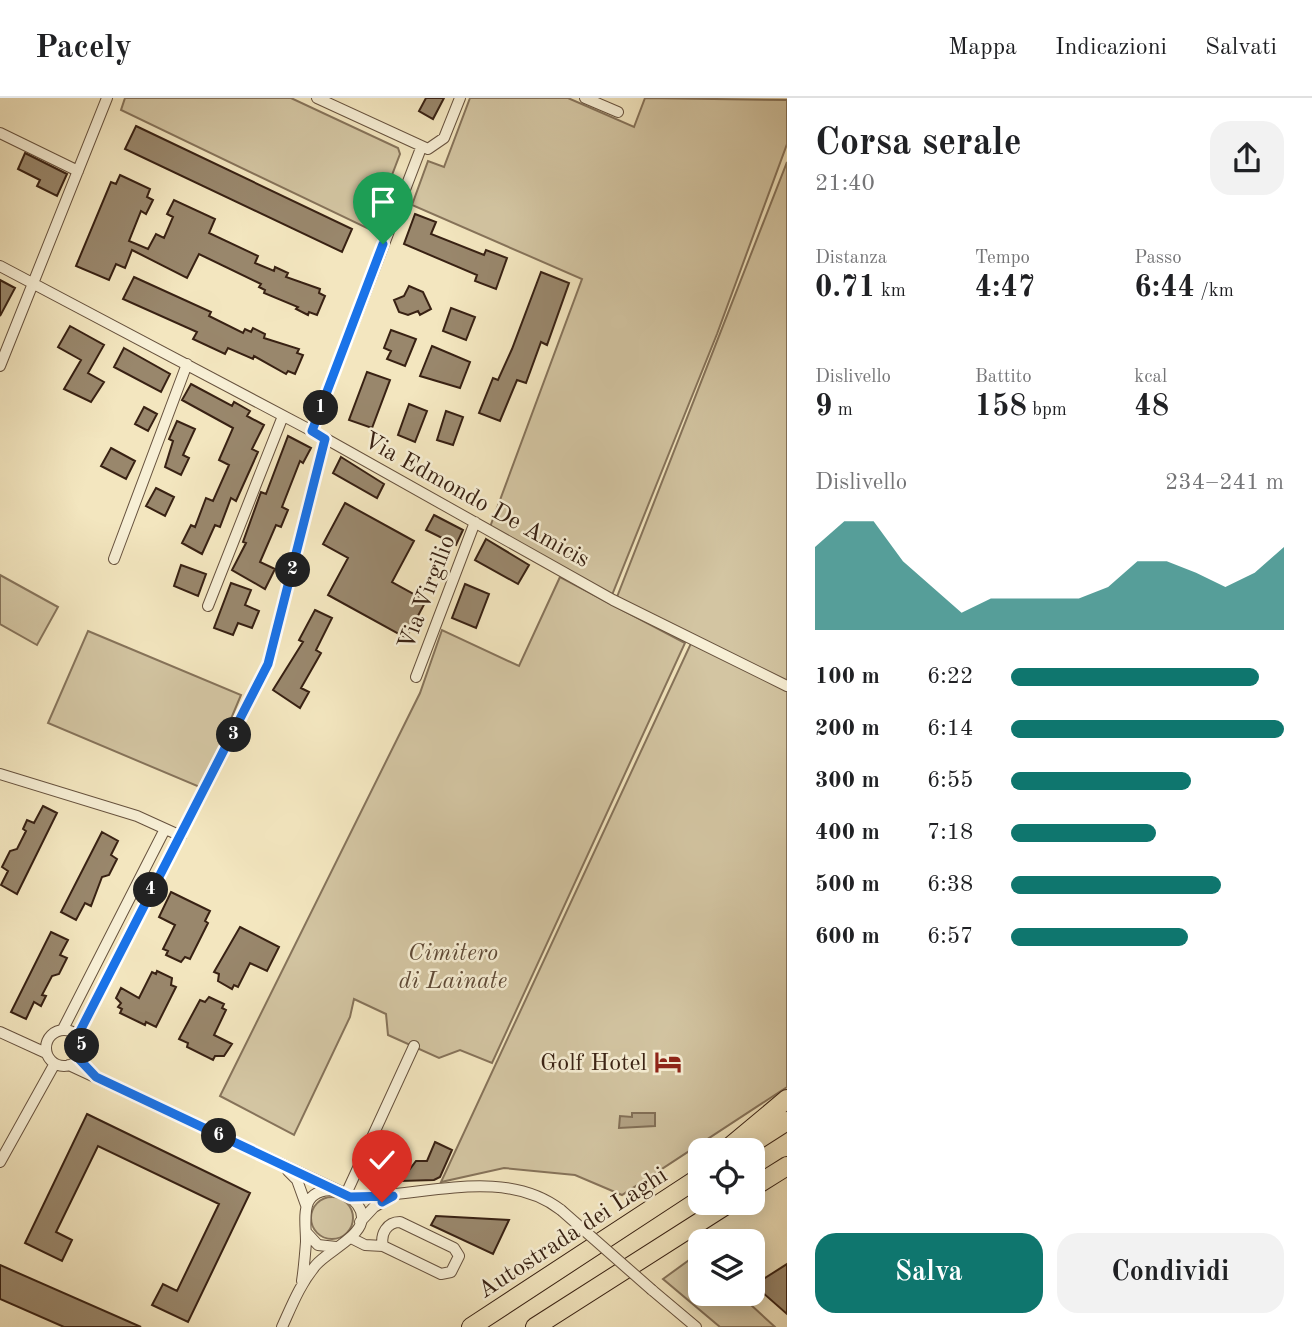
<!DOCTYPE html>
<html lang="it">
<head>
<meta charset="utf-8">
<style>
	:root { --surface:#fff; --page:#f2f2f2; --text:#202124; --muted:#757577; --line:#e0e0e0; --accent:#0f766e }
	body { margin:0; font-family:"Old Standard TT",serif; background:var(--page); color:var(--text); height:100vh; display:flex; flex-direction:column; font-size:26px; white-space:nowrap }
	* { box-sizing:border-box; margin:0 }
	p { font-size:23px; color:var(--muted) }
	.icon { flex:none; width:38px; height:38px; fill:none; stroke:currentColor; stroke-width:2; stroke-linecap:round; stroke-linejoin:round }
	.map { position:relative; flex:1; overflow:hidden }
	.side { display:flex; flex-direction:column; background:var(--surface); width:525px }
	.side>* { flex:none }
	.fabs { position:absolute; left:688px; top:1040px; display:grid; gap:14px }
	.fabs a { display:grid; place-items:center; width:77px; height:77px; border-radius:14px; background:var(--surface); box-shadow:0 4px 18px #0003; font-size:35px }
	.pin { position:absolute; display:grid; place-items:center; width:60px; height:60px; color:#fff; margin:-72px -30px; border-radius:50% 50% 50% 0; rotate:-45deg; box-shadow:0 0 7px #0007 }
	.pin .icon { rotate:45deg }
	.km { position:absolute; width:35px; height:35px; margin:-18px; border-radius:50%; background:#222; color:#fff; font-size:19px; line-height:35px; text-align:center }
	.round { display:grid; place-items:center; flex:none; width:74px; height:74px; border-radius:21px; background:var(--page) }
	.overview { display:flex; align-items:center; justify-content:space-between; height:119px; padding:0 28px }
	h1 { font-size:38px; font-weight:800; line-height:52px }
	.metrics { display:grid; grid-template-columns:repeat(3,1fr); gap:10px; height:119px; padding:7px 28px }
	.metrics div { display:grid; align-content:center }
	.metrics b { font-size:30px; font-weight:800 }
	.metrics small { font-size:19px; font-weight:400 }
	.metrics p { font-size:19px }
	.chart { height:196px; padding:14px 28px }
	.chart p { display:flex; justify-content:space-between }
	.chart svg { width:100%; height:126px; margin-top:7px; fill:var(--accent); opacity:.7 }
	.button { display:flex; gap:14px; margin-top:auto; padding:14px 28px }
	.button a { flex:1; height:80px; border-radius:21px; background:var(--accent); color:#fff; font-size:28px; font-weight:800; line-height:80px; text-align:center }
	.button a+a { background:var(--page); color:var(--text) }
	ul { padding:0 28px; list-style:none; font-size:23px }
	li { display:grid; grid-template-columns:112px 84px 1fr; align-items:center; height:52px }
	li i { height:18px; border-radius:9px; background:var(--accent) }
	header { display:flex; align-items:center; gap:42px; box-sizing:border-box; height:98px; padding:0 35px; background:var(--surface); border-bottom:2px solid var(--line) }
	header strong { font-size:33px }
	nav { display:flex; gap:38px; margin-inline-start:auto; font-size:24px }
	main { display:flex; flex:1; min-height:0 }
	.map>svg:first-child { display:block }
</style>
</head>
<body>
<header>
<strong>Pacely</strong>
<nav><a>Mappa</a><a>Indicazioni</a><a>Salvati</a></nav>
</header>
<main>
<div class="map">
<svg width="787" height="1229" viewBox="0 0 787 1229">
	<rect width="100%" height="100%" fill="#f3e6bf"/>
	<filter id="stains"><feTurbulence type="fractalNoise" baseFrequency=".00286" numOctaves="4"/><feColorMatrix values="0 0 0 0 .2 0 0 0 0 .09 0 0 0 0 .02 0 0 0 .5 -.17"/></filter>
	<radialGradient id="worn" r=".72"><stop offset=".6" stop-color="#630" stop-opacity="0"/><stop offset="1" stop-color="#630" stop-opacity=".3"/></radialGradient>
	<!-- green -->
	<path fill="#d3c5a2" stroke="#86735a" stroke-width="2" d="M 125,0 L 291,0 L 398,50 L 400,56 L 371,132 L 121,12 Z
		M 470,0 L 568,0 L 634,29 L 645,0 L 787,2 L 787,46 L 717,236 L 612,497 L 490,429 L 582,181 L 412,107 L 428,63 L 444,69 Z
		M 787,64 L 787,989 L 622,1097 L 575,1077 L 504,1070 L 441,1084 L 694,539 L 617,499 Z
		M 0,477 L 58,509 L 37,547 L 0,526 Z
		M 560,479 L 685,545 L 492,965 L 460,952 L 439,960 L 388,937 L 386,916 L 354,901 L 350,919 L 294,1037 L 220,998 L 420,595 L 442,532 L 519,568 Z
		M 88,533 L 241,597 L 202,690 L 48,625 Z
		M311 1120a21 21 0 1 1 42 0a21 21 0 1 1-42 0Z
		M 696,1157 L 700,1161 L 700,1195 L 738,1195 L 775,1229 L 720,1229 L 663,1181 Z"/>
	<!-- water -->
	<path fill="#b3a385" stroke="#826f57" stroke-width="2" d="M 632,1015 L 655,1015 L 655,1028 L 619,1030 L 620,1018 L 632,1019 Z"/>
	<!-- building -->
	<path fill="#99876c" stroke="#382113" stroke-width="2" d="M 426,0 L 444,0 L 433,21 L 419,13 Z
		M 136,28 L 352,131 L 342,154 L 125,51 Z
		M 25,55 L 67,76 L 57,98 L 37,88 L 40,82 L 18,71 Z
		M 120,77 L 150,91 L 147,99 L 153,102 L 146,116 L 141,113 L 129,143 L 148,151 L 156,136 L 164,140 L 173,119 L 167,116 L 174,102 L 215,121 L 209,135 L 258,158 L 255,165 L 274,173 L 275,169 L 288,175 L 286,179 L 320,191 L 319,195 L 325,198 L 317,217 L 309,214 L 308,217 L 296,211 L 298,209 L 264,195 L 265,192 L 259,189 L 261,186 L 199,156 L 187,180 L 132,152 L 125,170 L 116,166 L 109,182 L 76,168 L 111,84 L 116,86 Z
		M 415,116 L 436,124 L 431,136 L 484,157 L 486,152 L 507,160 L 496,191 L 475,183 L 477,177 L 404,146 Z
		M 541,174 L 569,185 L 547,247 L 541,244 L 526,285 L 517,282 L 500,323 L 479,315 L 493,280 L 498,282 L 512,251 Z
		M 134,179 L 211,214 L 209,218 L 243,235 L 245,231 L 251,234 L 253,230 L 265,236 L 264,240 L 299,251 L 297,255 L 303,257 L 295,276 L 288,273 L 286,276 L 254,258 L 253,261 L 228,250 L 225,256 L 193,241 L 197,234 L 123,201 Z
		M 0,182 L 15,190 L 0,218 Z
		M 409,188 L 423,194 L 431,211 L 420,217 L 418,213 L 408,217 L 399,214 L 394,202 L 404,198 Z
		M 451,210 L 475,219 L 466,242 L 443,233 Z
		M 70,228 L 104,247 L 88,275 L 104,284 L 91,304 L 64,291 L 81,262 L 58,249 Z
		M 391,232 L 416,241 L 405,268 L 387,261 L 391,253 L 384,250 Z
		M 432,248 L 470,264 L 460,290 L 420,278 Z
		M 124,250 L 170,276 L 161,294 L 114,269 Z
		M 367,274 L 390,282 L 372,330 L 349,322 Z
		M 191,286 L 232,308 L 234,304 L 250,313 L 247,318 L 264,327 L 252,351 L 258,354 L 236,403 L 231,400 L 220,429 L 215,427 L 202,456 L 182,445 L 191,427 L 195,429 L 206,400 L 213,403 L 229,367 L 219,362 L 233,330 L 182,302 Z
		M 409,306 L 427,313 L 415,344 L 398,337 Z
		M 144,309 L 157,316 L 148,333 L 135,326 Z
		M 446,313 L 463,319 L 453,347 L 437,342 Z
		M 177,323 L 195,331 L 183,357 L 189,360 L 181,377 L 165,369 L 173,343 L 169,341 Z
		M 288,338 L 311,350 L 303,365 L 300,363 L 282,409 L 288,412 L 281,429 L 276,427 L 260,464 L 275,471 L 265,491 L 232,472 L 246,445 L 243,444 L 261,394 L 266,396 Z
		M 111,350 L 135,363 L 126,381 L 101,368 Z
		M 341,359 L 384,386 L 377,400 L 333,375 Z
		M 156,390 L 174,399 L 165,418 L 146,408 Z
		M 345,405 L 414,443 L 392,484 L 426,503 L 406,540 L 328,497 L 348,460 L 323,446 Z
		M 434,417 L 463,432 L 456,447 L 426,432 Z
		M 486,441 L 529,467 L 518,486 L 475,462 Z
		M 181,467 L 206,476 L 198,498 L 174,488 Z
		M 231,485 L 251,492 L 245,507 L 259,513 L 252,530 L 238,525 L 233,537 L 214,530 Z
		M 465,486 L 489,496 L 476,530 L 452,520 Z
		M 315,512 L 332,520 L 316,552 L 321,555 L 301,590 L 309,594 L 300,610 L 273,592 L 303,544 L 299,542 Z
		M 43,708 L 57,715 L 17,796 L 1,787 L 8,773 L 2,769 L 10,753 L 17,751 L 26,733 L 23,731 L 27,722 L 34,725 Z
		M 102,734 L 118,743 L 111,757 L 117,761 L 109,777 L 102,779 L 91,808 L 85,805 L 76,822 L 61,814 Z
		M 171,794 L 210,813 L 205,823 L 208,825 L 190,861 L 185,859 L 181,864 L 166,857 L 168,853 L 163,851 L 175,827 L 159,819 Z
		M 240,829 L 279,849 L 267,873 L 250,865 L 238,889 L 234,887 L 232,891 L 218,883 L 219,876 L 214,874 Z
		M 51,834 L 68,842 L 60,857 L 67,860 L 59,876 L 52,878 L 42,897 L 46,898 L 41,908 L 34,904 L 26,921 L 11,914 Z
		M 157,873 L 172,880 L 171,887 L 176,889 L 156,929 L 146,924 L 145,927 L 120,915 L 122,911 L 118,909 L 121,905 L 116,900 L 121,890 L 139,900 L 152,874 L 156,876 Z
		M 209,899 L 224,906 L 222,910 L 226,912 L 214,937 L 232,946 L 224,958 L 215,958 L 213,962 L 187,949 L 188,945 L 179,941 L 200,902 L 205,904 Z
		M 87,1016 L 250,1095 L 188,1224 L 152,1207 L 163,1186 L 177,1193 L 219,1106 L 98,1048 L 56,1134 L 72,1142 L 62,1163 L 25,1145 Z
		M 435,1044 L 452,1052 L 440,1079 L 434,1082 L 401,1083 L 416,1063 L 427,1063 Z
		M 436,1118 L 509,1122 L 493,1156 L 431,1127 Z
		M 787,1166 L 787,1216 L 754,1187 Z
		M 0,1167 L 141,1229 L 64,1229 L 0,1201 Z"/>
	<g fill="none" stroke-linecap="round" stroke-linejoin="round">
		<defs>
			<path id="street" d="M 317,0 L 428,51 L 444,40 L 460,0
				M 585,0 L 618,14
				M 0,35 L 78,73
				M 0,168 L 312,333 L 613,502 L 787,588
				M 0,268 L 107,0
				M 312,333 L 421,50
				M 114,461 L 187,266
				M 208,508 L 283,318
				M 416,579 L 475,424
				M 0,676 L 137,718 L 181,738
				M 63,931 L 165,731
				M46 950a18 18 0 1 1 36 0a18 18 0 1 1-36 0Z
				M 0,934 L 46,955
				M 78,937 L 268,566 L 325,341
				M 69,967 L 346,1096 C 390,1128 332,1148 316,1167 C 300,1186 292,1207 282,1229
				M 0,1064 L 54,967
				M 288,1073 L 297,1082 L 306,1107
				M 346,1096 L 414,948
				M 350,1099 C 419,1100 503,1067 561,1112
				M 360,1124 L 374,1109 L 389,1100
				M 306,1134 L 318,1147 L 336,1149
				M 353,1141 L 365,1147 L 383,1148 L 441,1176 L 451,1174 L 459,1158 L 454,1150 L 400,1124 C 387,1124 380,1136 383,1148
				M 302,1183 C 304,1170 305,1157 306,1144 C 306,1120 298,1091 335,1092
				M 652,1192 L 696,1229"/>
			<path id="highway" d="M 726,1052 L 787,1001
				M 742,1052 L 787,1023
				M 752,1090 L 787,1068
				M 471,1229 L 700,1079
				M 535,1229 L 731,1104"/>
		</defs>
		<!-- street casing -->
		<use href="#street" stroke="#67523e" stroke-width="12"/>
		<!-- highway casing -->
		<use href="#highway" stroke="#382113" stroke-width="20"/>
		<!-- street -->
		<use href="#street" stroke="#f7efd5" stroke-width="10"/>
		<!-- highway -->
		<use href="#highway" stroke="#f3e6bf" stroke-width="18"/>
		<defs>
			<path id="street-bridge" d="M 561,1112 L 652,1192"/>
		</defs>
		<!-- street-bridge casing -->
		<use href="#street-bridge" stroke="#67523e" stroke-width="12" stroke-linecap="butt"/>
		<!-- street-bridge -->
		<use href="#street-bridge" stroke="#f7efd5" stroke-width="10"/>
	</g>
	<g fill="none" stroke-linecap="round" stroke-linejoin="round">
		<defs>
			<path id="route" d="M 382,1104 L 393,1098 L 350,1099 L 96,979 L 78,960 L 82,950 L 78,937 L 268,566 L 325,341 L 312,333 L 383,146"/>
		</defs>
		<!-- route casing -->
		<use href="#route" stroke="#fff" stroke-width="14"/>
		<!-- route -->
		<use href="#route" stroke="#1a73e8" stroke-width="9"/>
	</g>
	<!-- icons -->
	<defs>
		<symbol id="hotel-bare" viewBox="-9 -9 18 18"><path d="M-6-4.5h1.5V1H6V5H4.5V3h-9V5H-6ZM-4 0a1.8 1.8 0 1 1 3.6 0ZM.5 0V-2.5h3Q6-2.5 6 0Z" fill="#8f2418" stroke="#f7efd5" stroke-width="2.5" paint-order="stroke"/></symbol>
	</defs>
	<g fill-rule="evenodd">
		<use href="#hotel-bare" x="649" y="945" width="38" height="38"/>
	</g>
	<g text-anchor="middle" stroke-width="5" stroke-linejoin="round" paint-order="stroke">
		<!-- street labels -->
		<g font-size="24" fill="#382113" stroke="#f7efd5">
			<text transform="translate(477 401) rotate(29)" y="8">Via Edmondo De Amicis</text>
			<text transform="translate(426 494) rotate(-69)" y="8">Via Virgilio</text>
			<text transform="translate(572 1134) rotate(-33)" y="8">Autostrada dei Laghi</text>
		</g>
		<!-- park labels -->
		<g font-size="24" font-style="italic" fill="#5f4a37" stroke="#f7efd5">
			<text x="453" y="862">Cimitero<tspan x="453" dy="28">di Lainate</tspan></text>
		</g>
		<!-- poi labels -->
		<g font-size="24" fill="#382113" stroke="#f7efd5" text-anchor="end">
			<text x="647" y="972">Golf Hotel</text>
		</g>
	</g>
	<rect width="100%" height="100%" filter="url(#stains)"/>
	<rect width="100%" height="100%" fill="url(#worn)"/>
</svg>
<div class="fabs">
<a><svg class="icon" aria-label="locate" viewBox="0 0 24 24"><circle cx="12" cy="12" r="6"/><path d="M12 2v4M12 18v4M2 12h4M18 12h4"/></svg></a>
<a><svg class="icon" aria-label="layers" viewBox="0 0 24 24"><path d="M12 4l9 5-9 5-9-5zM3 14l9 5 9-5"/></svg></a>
</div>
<div class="pin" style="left:383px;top:146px;background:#1e9e55"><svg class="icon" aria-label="arrive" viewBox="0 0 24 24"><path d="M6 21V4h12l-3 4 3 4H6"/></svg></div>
<div class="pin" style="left:382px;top:1104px;background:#d93025"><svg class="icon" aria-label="check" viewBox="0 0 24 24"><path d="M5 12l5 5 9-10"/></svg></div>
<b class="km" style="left:321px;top:310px">1</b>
<b class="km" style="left:293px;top:472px">2</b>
<b class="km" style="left:234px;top:637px">3</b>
<b class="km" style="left:151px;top:792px">4</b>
<b class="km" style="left:82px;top:948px">5</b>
<b class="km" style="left:219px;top:1038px">6</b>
</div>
<section class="side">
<div class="overview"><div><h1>Corsa serale</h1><p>21:40</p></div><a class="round"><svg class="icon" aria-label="share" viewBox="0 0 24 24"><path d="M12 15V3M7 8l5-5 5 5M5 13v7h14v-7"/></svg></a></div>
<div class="metrics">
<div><p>Distanza</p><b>0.71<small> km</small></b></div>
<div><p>Tempo</p><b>4:47</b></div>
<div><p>Passo</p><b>6:44<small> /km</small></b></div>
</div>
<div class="metrics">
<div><p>Dislivello</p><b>9<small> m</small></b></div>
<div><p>Battito</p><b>158<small> bpm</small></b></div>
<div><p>kcal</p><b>48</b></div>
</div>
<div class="chart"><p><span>Dislivello</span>234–241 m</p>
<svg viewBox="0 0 160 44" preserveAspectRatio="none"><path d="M0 44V15L10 6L20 6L30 20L40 29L50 38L60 33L70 33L80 33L90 33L100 29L110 20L120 20L130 24L140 29L150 24L160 15V44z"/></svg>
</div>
<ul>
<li><b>100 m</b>6:22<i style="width:91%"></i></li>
<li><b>200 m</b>6:14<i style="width:100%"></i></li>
<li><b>300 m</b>6:55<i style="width:66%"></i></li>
<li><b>400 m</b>7:18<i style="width:53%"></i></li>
<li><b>500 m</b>6:38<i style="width:77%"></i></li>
<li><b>600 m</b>6:57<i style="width:65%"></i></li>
</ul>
<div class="button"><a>Salva</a><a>Condividi</a></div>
</section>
</main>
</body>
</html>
